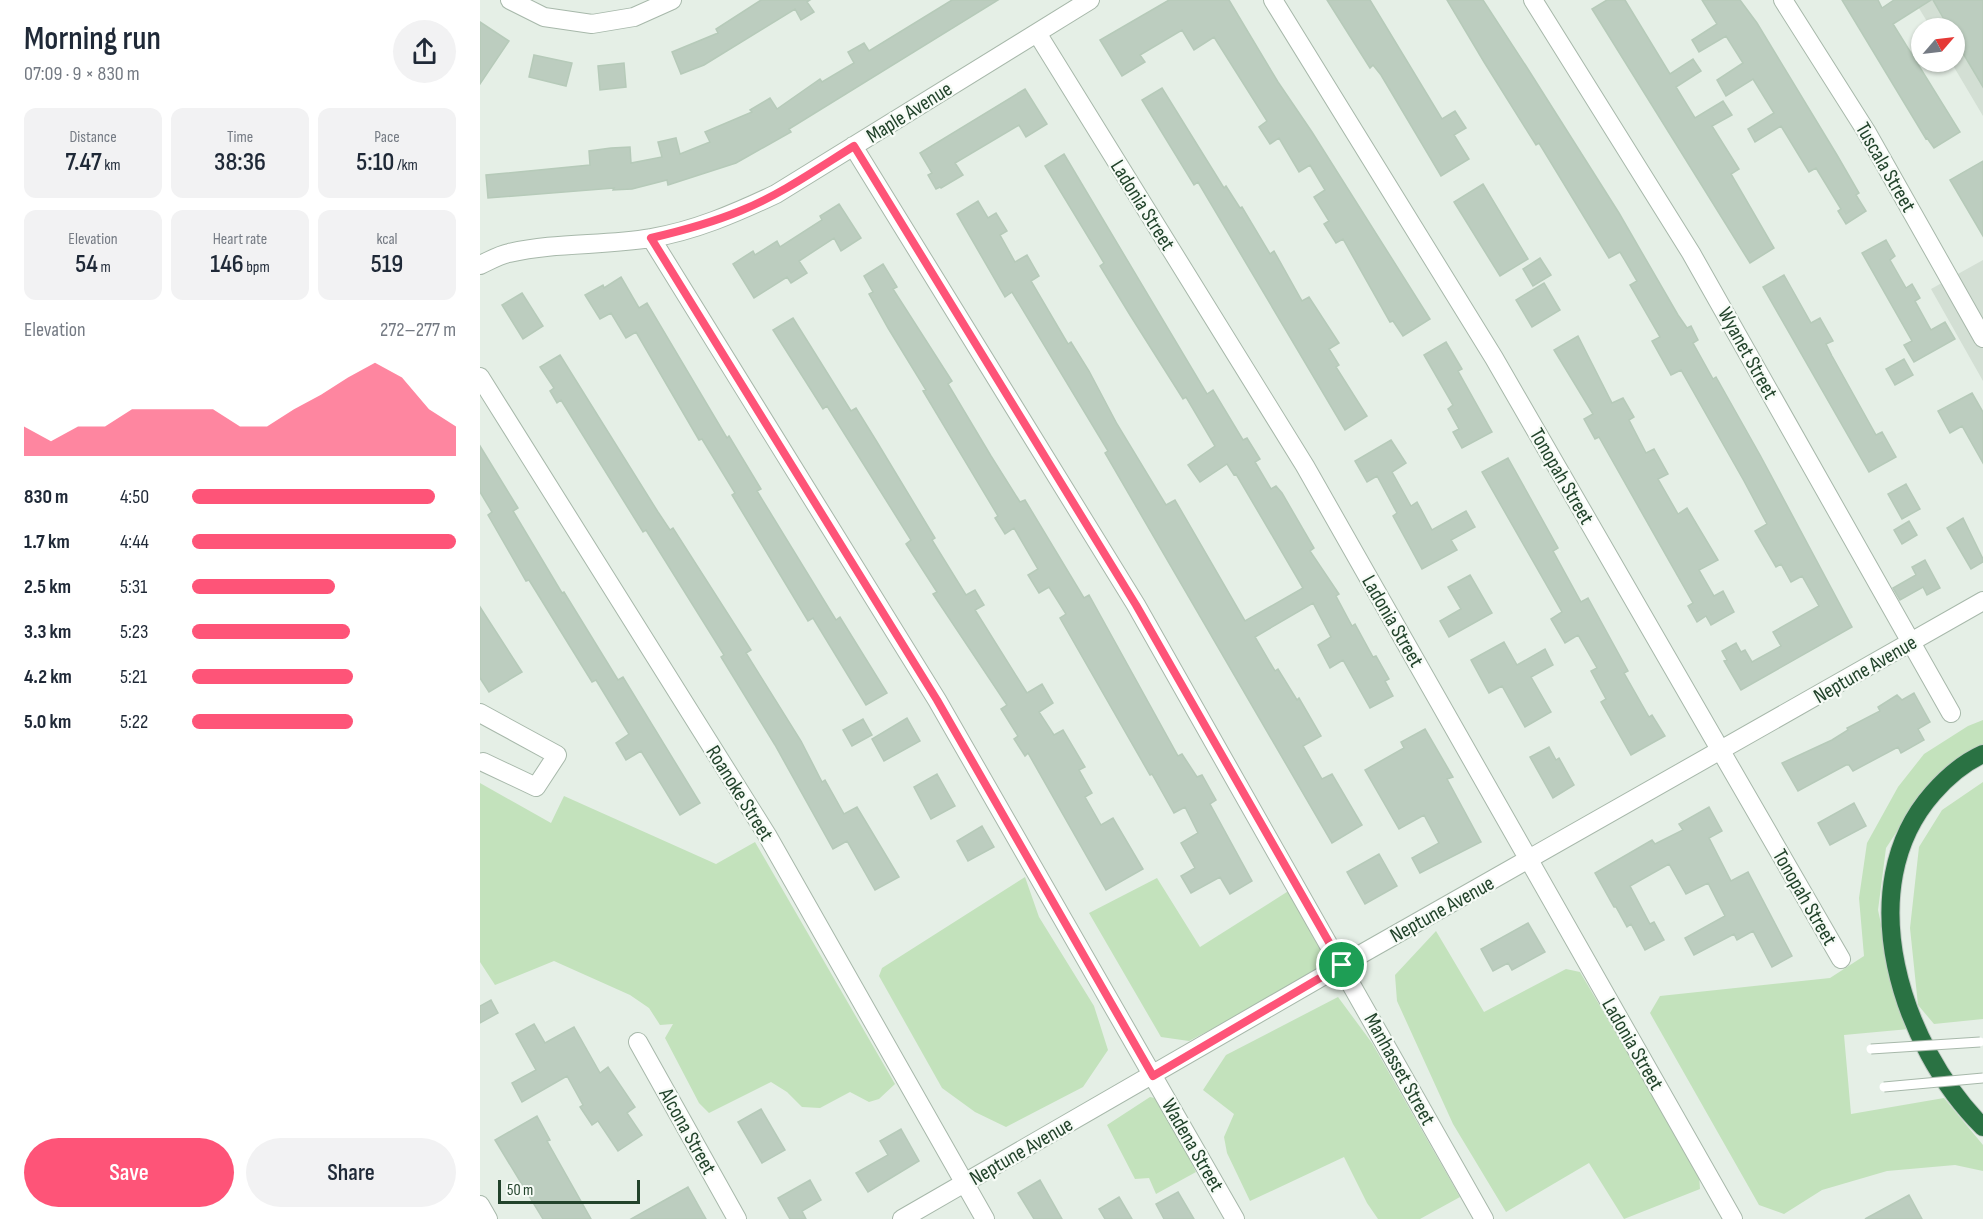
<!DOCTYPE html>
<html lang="en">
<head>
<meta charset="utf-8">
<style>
	:root { --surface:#fff; --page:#f2f2f3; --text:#1f2937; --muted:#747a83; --accent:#fe5478 }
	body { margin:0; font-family:"Sofia Sans Condensed",sans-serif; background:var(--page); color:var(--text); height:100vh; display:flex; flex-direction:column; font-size:22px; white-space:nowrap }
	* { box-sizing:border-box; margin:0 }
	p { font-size:20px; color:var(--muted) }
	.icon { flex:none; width:33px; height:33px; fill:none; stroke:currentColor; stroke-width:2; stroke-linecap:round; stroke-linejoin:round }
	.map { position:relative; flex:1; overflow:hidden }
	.sheet { display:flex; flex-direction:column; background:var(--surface); width:480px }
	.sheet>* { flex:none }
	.needle { width:39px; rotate:62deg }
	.tools { position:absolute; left:1431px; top:18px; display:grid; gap:12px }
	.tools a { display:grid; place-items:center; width:54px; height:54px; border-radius:50%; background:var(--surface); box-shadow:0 2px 4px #0004; font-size:30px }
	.scale { position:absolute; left:18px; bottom:15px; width:142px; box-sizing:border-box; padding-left:6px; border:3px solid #22432b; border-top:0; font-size:16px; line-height:21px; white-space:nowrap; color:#22432b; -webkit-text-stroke:4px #f6fbf6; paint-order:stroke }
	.pin { position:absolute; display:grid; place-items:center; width:51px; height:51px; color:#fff; margin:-26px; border:3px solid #fff; border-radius:50%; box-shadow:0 2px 6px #0007 }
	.round { display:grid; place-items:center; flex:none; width:63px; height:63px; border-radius:32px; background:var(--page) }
	.summary { display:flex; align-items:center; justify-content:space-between; height:102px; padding:0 24px }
	h1 { font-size:33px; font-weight:600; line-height:45px }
	.metrics { display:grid; grid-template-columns:repeat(3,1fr); gap:9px; height:102px; padding:6px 24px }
	.metrics div { display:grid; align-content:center; border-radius:12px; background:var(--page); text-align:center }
	.metrics b { font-size:26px; font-weight:600 }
	.metrics small { font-size:16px; font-weight:400 }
	.metrics p { font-size:16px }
	.chart { height:168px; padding:12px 24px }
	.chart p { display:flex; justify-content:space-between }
	.chart svg { width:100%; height:108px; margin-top:6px; fill:var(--accent); opacity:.7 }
	.primary-button { display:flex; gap:12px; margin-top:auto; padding:12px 24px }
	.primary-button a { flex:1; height:69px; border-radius:36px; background:var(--accent); color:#fff; font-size:24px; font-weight:600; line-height:69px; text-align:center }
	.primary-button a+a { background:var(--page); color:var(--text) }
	ul { padding:0 24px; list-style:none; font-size:20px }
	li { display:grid; grid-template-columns:96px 72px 1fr; align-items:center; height:45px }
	li i { height:15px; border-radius:8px; background:var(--accent) }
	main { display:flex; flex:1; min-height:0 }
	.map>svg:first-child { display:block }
</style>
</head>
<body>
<main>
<section class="sheet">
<div class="summary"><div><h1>Morning run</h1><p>07:09 · 9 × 830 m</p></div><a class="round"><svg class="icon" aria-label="share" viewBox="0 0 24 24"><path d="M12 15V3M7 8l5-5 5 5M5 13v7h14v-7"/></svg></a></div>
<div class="metrics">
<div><p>Distance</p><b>7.47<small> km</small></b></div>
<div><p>Time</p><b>38:36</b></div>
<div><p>Pace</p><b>5:10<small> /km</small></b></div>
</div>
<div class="metrics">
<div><p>Elevation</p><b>54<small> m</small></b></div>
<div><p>Heart rate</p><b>146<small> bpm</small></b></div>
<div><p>kcal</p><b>519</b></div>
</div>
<div class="chart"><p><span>Elevation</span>272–277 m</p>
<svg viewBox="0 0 160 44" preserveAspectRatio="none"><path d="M0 44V32L10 38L20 32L30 32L40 25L50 25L60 25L70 25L80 32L90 32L100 25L110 19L120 12L130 6L140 12L150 25L160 32V44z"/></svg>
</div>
<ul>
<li><b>830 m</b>4:50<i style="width:92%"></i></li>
<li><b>1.7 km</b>4:44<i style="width:100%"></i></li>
<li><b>2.5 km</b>5:31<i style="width:54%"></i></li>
<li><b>3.3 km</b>5:23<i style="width:60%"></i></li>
<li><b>4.2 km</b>5:21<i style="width:61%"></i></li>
<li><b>5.0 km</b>5:22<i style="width:61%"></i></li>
</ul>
<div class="primary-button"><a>Save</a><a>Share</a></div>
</section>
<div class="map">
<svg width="1503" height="1219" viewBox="0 0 1503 1219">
	<rect width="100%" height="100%" fill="#e5efe6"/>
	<!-- built -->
	<path fill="#d3dfd4" d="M 1434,0 L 1503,0 L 1503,116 L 1471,62 L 1474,62 L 1474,28 L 1451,28 Z
		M 1503,260 L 1503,381 L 1451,289 Z"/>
	<!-- green -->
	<path fill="#c3e2bc" d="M 1503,720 L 1503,746 L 1439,798 L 1406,848 L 1398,910 L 1420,1013 L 1429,1029 L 1364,1035 L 1371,1114 L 1464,1098 L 1503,1145 L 1503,1171 L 1475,1165 L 1407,1171 L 1342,1190 L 1304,1214 L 1279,1205 L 1170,1013 L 1180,996 L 1350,978 L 1384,956 L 1379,898 L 1387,843 L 1418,787 L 1444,754 L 1488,726 Z
		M 1503,782 L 1503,1019 L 1454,1024 L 1438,1005 L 1430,928 L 1439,847 L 1462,810 Z
		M 0,783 L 71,823 L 84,796 L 236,864 L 275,842 L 415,1084 L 399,1099 L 389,1102 L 370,1092 L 340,1108 L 322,1107 L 307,1092 L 291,1082 L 229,1113 L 219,1103 L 185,1038 L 193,1024 L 180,1025 L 169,1008 L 150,995 L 74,961 L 15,985 L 0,962 Z
		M 545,877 L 559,917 L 614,1006 L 628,1050 L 603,1087 L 526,1127 L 495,1112 L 462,1088 L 399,976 L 402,968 Z
		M 677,878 L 720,947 L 810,890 L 841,949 L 844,965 L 806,990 L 709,1041 L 681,1037 L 609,913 Z
		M 956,931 L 1004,1012 L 1086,969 L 1100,972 L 1219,1174 L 1220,1189 L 1144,1219 L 1109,1163 L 1026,1212 L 973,1124 L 917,1001 L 915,975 Z
		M 858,997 L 892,1043 L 980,1197 L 940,1219 L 898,1219 L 887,1203 L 864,1157 L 770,1201 L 747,1153 L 744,1137 L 754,1114 L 723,1090 L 746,1055 Z
		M 670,1097 L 679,1099 L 716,1172 L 676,1194 L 669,1178 L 655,1179 L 627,1125 Z"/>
	<!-- building -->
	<path fill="#bccdbf" stroke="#b6cab9" stroke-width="1.5" d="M 281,0 L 330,0 L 327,2 L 334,12 L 321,20 L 315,9 L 224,65 L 201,74 L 192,52 L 238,33 L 236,29 Z
		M 472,0 L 518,0 L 309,129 L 311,132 L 256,163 L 188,185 L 187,180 L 152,189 L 133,190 L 134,188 L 8,198 L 6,175 L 110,165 L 109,151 L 131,148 L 150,147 L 151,163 L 182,157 L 178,142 L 196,138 L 200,154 L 230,142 L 225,132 L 272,112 L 270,110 L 290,98 L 297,109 L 340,79 L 342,82 L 374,63 L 368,52 L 384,43 L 389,51 Z
		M 689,0 L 749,0 L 798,82 L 832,132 L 950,319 L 923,336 L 913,321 L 910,322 L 863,239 L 856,243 L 844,224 L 849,221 L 834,197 L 845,190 L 830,165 L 819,172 L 799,138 L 790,144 L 779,127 L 787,121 L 734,37 L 714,50 L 702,30 L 660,55 L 665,62 L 642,76 L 620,40 Z
		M 847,0 L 890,0 L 962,119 L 975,111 L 986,128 L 974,135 L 989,159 L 961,176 L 901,75 L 893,65 L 890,68 Z
		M 967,0 L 1003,0 L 1046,66 L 1139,213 L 1198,315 L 1207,328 L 1211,326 L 1218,340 L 1213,343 L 1233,379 L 1236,377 L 1280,455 L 1372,627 L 1261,690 L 1244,661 L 1247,660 L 1242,651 L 1256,643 L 1261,652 L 1265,650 L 1272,662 L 1301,646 L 1293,632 L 1339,606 L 1322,576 L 1311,582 L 1301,564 L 1296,567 L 1275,531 L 1287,524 L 1264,481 L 1201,370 L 1191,375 L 1172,341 L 1180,337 L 1150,285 L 1157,281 L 1140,252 L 1129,258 L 1059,143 L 1056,145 L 1004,62 Z
		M 1127,0 L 1145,0 L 1190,74 L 1213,59 L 1221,71 L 1196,87 L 1215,118 L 1243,101 L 1252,115 L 1232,126 L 1259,169 L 1251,174 L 1294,248 L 1270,263 L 1112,9 Z
		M 1222,0 L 1260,0 L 1277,23 L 1357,155 L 1379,193 L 1376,195 L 1386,211 L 1366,224 L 1358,211 L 1361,209 L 1336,168 L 1329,172 L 1301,126 L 1275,142 L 1268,129 L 1294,113 L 1273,79 L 1246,96 L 1237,80 L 1263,63 L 1246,36 L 1219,52 L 1212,40 L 1237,24 Z
		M 1362,0 L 1398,0 L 1402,8 L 1414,0 L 1451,0 L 1413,24 L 1480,132 L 1454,148 L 1447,138 L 1446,139 Z
		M 1453,0 L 1503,0 L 1503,87 L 1474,38 L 1474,28 L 1469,28 Z
		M 0,22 L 29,41 L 0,84 Z
		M 54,55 L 92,63 L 86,86 L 49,77 Z
		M 144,63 L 146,87 L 120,90 L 118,66 Z
		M 682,88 L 744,188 L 746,186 L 760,208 L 762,207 L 790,254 L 794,251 L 822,301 L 829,297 L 859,343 L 849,349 L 859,365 L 856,367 L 887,416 L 865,430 L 718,182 L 714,185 L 662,100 Z
		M 545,89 L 567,124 L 546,137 L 539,125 L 475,163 L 483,175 L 461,188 L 460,187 L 456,189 L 448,175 L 452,173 L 440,153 Z
		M 584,154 L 727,394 L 733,390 L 763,440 L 767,438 L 780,459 L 775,462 L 791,489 L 796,486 L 802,493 L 834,548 L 830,551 L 859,594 L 856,596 L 872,626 L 875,624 L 893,657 L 896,656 L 909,679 L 905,681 L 913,696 L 890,708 L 863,660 L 850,668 L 838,645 L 851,637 L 833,603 L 775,637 L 795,671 L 798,669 L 817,700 L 819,698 L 841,736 L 823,746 L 842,779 L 852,774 L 882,825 L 852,843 L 625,453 L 628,451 L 532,292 L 525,297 L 477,214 L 498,201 L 508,218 L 516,213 L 527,231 L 520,235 L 535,262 L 547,255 L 559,276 L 551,281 L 588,344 L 591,342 L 609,371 L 637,424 L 686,505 L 695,500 L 765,621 L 823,588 L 756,474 L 754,475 L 747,464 L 720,482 L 708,465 L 735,446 L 706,397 L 703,399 L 650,315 L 620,266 L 624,263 L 565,166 Z
		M 1503,161 L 1503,236 L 1470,180 Z
		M 1003,184 L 1048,259 L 1020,276 L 974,202 Z
		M 359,204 L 381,238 L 361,251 L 354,238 L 319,261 L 327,273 L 311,283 L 307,277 L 274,298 L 253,264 L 273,251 L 275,255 L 297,241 L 300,247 L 342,220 L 340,216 Z
		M 1406,240 L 1415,256 L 1410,260 L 1426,288 L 1432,284 L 1440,298 L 1435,301 L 1451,330 L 1465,322 L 1475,339 L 1434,362 L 1424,345 L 1432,341 L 1382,253 Z
		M 1060,258 L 1071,275 L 1053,286 L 1043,269 Z
		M 403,264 L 417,287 L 413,289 L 472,381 L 468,384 L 511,456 L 540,502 L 545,500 L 604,598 L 609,595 L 698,756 L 702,754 L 717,777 L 722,775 L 736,800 L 730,804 L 772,881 L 750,894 L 740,877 L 711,893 L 701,876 L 715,868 L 701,843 L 718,833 L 705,807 L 694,813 L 672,774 L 670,775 L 580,618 L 586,614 L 569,587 L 559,593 L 548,575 L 558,569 L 534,528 L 525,534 L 515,518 L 518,516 L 443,391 L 446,390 L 408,328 L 389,294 L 393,292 L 384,276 Z
		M 1304,275 L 1331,323 L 1340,318 L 1353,341 L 1346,344 L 1352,356 L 1396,435 L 1402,432 L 1416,457 L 1389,472 L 1283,287 Z
		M 141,277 L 159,308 L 167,303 L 247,438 L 249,436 L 281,489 L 277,491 L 356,620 L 360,617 L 407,693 L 386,705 L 333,618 L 328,621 L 252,495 L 255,493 L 222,439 L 219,440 L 156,332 L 146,338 L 131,313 L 120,319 L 105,295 L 123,285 L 124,288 Z
		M 1064,283 L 1080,310 L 1052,327 L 1036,300 Z
		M 42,293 L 63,326 L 43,339 L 22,305 Z
		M 313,318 L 371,411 L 376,408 L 397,442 L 455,538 L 452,540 L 486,595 L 495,590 L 504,605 L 495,610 L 547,693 L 562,684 L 573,703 L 559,712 L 574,735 L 583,730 L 605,767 L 599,770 L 612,793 L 605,797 L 621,825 L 633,818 L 663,869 L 626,890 L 548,753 L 545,756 L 534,739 L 538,736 L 521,709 L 527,705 L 453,594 L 457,592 L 426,544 L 431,540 L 347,406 L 343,409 L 293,330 Z
		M 1098,336 L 1132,403 L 1143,398 L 1154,417 L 1149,420 L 1166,453 L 1174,449 L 1188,474 L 1178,479 L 1198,514 L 1207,508 L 1238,560 L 1219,570 L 1234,596 L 1243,591 L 1254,612 L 1231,625 L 1226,616 L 1217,622 L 1208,606 L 1213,603 L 1128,453 L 1119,437 L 1115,439 L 1104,419 L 1113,414 L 1074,350 Z
		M 966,342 L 982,369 L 978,371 L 1012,432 L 982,448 L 973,432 L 979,429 L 968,409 L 973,405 L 944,355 Z
		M 80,355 L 178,512 L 190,530 L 193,528 L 271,650 L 266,653 L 321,741 L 342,782 L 345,780 L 364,814 L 377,807 L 419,877 L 395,890 L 367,841 L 353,849 L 295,745 L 241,657 L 244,655 L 166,530 L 163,532 L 81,400 L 77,403 L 70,391 L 74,388 L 60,367 Z
		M 1424,359 L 1433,375 L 1415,385 L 1406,369 Z
		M 1492,393 L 1503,412 L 1503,463 L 1482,426 L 1470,433 L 1458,411 Z
		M 911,440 L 926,463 L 912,472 L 931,506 L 937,502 L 952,530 L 986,511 L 995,527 L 971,540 L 977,550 L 942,569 L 913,516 L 917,513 L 897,476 L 887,482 L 875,461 Z
		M 0,446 L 38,508 L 33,511 L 82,593 L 84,592 L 138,680 L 143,677 L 220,803 L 200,815 L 161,751 L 146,760 L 136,743 L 149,734 L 116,680 L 112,682 L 49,580 L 46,581 L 8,515 L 12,512 L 0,492 Z
		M 1028,458 L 1078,548 L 1073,551 L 1101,602 L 1108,598 L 1148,671 L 1144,673 L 1169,717 L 1172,715 L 1185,736 L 1151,755 L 1121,702 L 1126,699 L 1111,671 L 1117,668 L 1098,635 L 1085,643 L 1071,619 L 1082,612 L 1002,472 Z
		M 1426,484 L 1440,509 L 1422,519 L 1408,494 Z
		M 1483,518 L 1503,559 L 1503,562 L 1491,569 L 1467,528 Z
		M 1429,521 L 1437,535 L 1422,544 L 1414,530 Z
		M 1445,560 L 1460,588 L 1447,595 L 1443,587 L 1420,600 L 1413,588 L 1436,575 L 1432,567 Z
		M 990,575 L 1012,613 L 969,637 L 960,621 L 981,609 L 968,587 Z
		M 0,607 L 42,672 L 9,692 L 0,678 Z
		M 1024,642 L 1037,665 L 1065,649 L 1073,665 L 1051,677 L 1071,712 L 1045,727 L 1022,686 L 1009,693 L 991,660 Z
		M 1434,693 L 1450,722 L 1438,729 L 1444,740 L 1421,753 L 1418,747 L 1373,771 L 1369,765 L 1366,765 L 1318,791 L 1302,763 L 1352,740 L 1368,730 L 1367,728 L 1400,711 L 1398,707 L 1417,695 L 1422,700 Z
		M 427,718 L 440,741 L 404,761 L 392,739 Z
		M 383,719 L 392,735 L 372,746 L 363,730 Z
		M 945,729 L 973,777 L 967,779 L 1001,842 L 940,873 L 932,858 L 959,843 L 944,815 L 919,829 L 885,770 L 924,748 L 921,742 Z
		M 1069,747 L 1076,760 L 1079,758 L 1094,785 L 1073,798 L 1050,757 Z
		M 457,774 L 475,806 L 451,819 L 434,787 Z
		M 1374,803 L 1386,826 L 1350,845 L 1338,823 Z
		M 1229,807 L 1242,831 L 1229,838 L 1251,881 L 1268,872 L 1312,956 L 1292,967 L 1273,931 L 1257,940 L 1254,934 L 1214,955 L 1205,938 L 1245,916 L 1228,883 L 1206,894 L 1189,864 L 1150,886 L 1170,924 L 1174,922 L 1184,940 L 1165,950 L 1151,924 L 1147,927 L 1136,907 L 1134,907 L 1115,873 L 1172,840 L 1175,844 L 1203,830 L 1199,824 Z
		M 502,826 L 514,847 L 488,861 L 477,841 Z
		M 899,854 L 917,886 L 885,904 L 867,872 Z
		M 1048,923 L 1065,952 L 1032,970 L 1028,963 L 1013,971 L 1001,949 Z
		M 11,1000 L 18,1013 L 0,1023 L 0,1006 Z
		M 54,1024 L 65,1043 L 94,1027 L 120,1073 L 128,1067 L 155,1107 L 147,1113 L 162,1135 L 138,1151 L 118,1121 L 112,1125 L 100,1107 L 103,1105 L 87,1076 L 42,1102 L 32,1083 L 56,1070 L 36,1034 Z
		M 281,1109 L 305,1150 L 282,1163 L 258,1122 Z
		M 57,1116 L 70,1140 L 67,1141 L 111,1219 L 63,1219 L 15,1140 Z
		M 421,1129 L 439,1161 L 388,1192 L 376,1173 L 408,1155 L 400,1141 Z
		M 330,1180 L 341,1200 L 322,1211 L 326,1219 L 310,1219 L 298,1198 Z
		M 560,1180 L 582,1219 L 554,1219 L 538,1193 Z
		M 208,1187 L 226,1219 L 151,1219 L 185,1200 Z
		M 698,1192 L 714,1219 L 684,1219 L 676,1204 Z
		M 1429,1195 L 1442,1219 L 1385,1219 Z
		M 639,1197 L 652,1219 L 625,1219 L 619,1209 Z"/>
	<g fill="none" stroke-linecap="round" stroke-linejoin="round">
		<defs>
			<path id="street" d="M 30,0 L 64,17 L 112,24 L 154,17 L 192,0
				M 793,0 L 1014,358 L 1361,959
				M 1053,0 L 1211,253 L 1471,713
				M 1303,0 L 1386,131 L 1503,338
				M 557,33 L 825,466 L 1253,1219
				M 373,146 L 656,605 L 1004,1219
				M 171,238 L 457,700 L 755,1219
				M 0,265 C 9,261 19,255 29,253 C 76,242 124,246 171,238 C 214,231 256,213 296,194 L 610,0
				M 0,377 L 287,835 L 505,1219
				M 0,713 L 77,755 L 56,787 L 3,762
				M 158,1042 L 257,1219
				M 0,1205 L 8,1219
				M 422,1219 L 862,965 L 1503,601"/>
			<path id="highway" d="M 1503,754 C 1483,763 1467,777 1453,793 C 1369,888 1422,1047 1503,1127"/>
		</defs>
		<!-- street casing -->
		<use href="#street" stroke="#a7b8aa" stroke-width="20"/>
		<!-- highway casing -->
		<use href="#highway" stroke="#c1cac4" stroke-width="20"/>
		<!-- street -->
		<use href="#street" stroke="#fff" stroke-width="18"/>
		<!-- highway -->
		<use href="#highway" stroke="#2a7243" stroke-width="18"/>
		<defs>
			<path id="lane-bridge" d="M 1391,1049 L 1500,1042
				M 1404,1087 L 1503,1078"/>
		</defs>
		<!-- lane-bridge casing -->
		<use href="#lane-bridge" stroke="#a7b8aa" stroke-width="11" stroke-linecap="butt"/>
		<!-- lane-bridge -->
		<use href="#lane-bridge" stroke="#fff" stroke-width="9"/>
	</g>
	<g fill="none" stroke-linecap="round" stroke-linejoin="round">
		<defs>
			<path id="route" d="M 374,146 L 656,605 L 862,965 L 673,1076 L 457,700 L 171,238 C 201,231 231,223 260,211 C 300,195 337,169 374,146 Z"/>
		</defs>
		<!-- route casing -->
		<use href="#route" stroke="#fff" stroke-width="12"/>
		<!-- route -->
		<use href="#route" stroke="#fe5478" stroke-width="8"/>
	</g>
	<g text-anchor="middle" stroke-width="4.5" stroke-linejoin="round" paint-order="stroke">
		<!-- street labels -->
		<g font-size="21" fill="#22432b" stroke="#f6fbf6">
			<text transform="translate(429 112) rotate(-32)" y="7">Maple Avenue</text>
			<text transform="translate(1406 167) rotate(60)" y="7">Tuscala Street</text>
			<text transform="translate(663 205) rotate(58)" y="7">Ladonia Street</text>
			<text transform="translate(1268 353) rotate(61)" y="7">Wyanet Street</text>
			<text transform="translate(1082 476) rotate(60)" y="7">Tonopah Street</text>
			<text transform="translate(913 621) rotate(60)" y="7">Ladonia Street</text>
			<text transform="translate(1385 669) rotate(-30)" y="7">Neptune Avenue</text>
			<text transform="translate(260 793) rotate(58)" y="7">Roanoke Street</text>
			<text transform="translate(1325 897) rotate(60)" y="7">Tonopah Street</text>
			<text transform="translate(962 909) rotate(-29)" y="7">Neptune Avenue</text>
			<text transform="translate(1153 1044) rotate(60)" y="7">Ladonia Street</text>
			<text transform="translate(920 1069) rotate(61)" y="7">Manhasset Street</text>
			<text transform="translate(208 1131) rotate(61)" y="7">Alcona Street</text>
			<text transform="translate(713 1145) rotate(60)" y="7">Wadena Street</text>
			<text transform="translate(541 1151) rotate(-30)" y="7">Neptune Avenue</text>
		</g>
	</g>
</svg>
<div class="tools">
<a><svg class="needle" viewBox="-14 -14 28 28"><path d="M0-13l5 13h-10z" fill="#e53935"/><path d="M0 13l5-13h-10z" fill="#747a83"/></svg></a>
</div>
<div class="scale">50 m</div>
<div class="pin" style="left:862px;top:965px;background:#1e9e55"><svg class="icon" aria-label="arrive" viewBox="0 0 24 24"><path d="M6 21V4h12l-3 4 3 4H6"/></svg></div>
</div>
</main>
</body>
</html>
